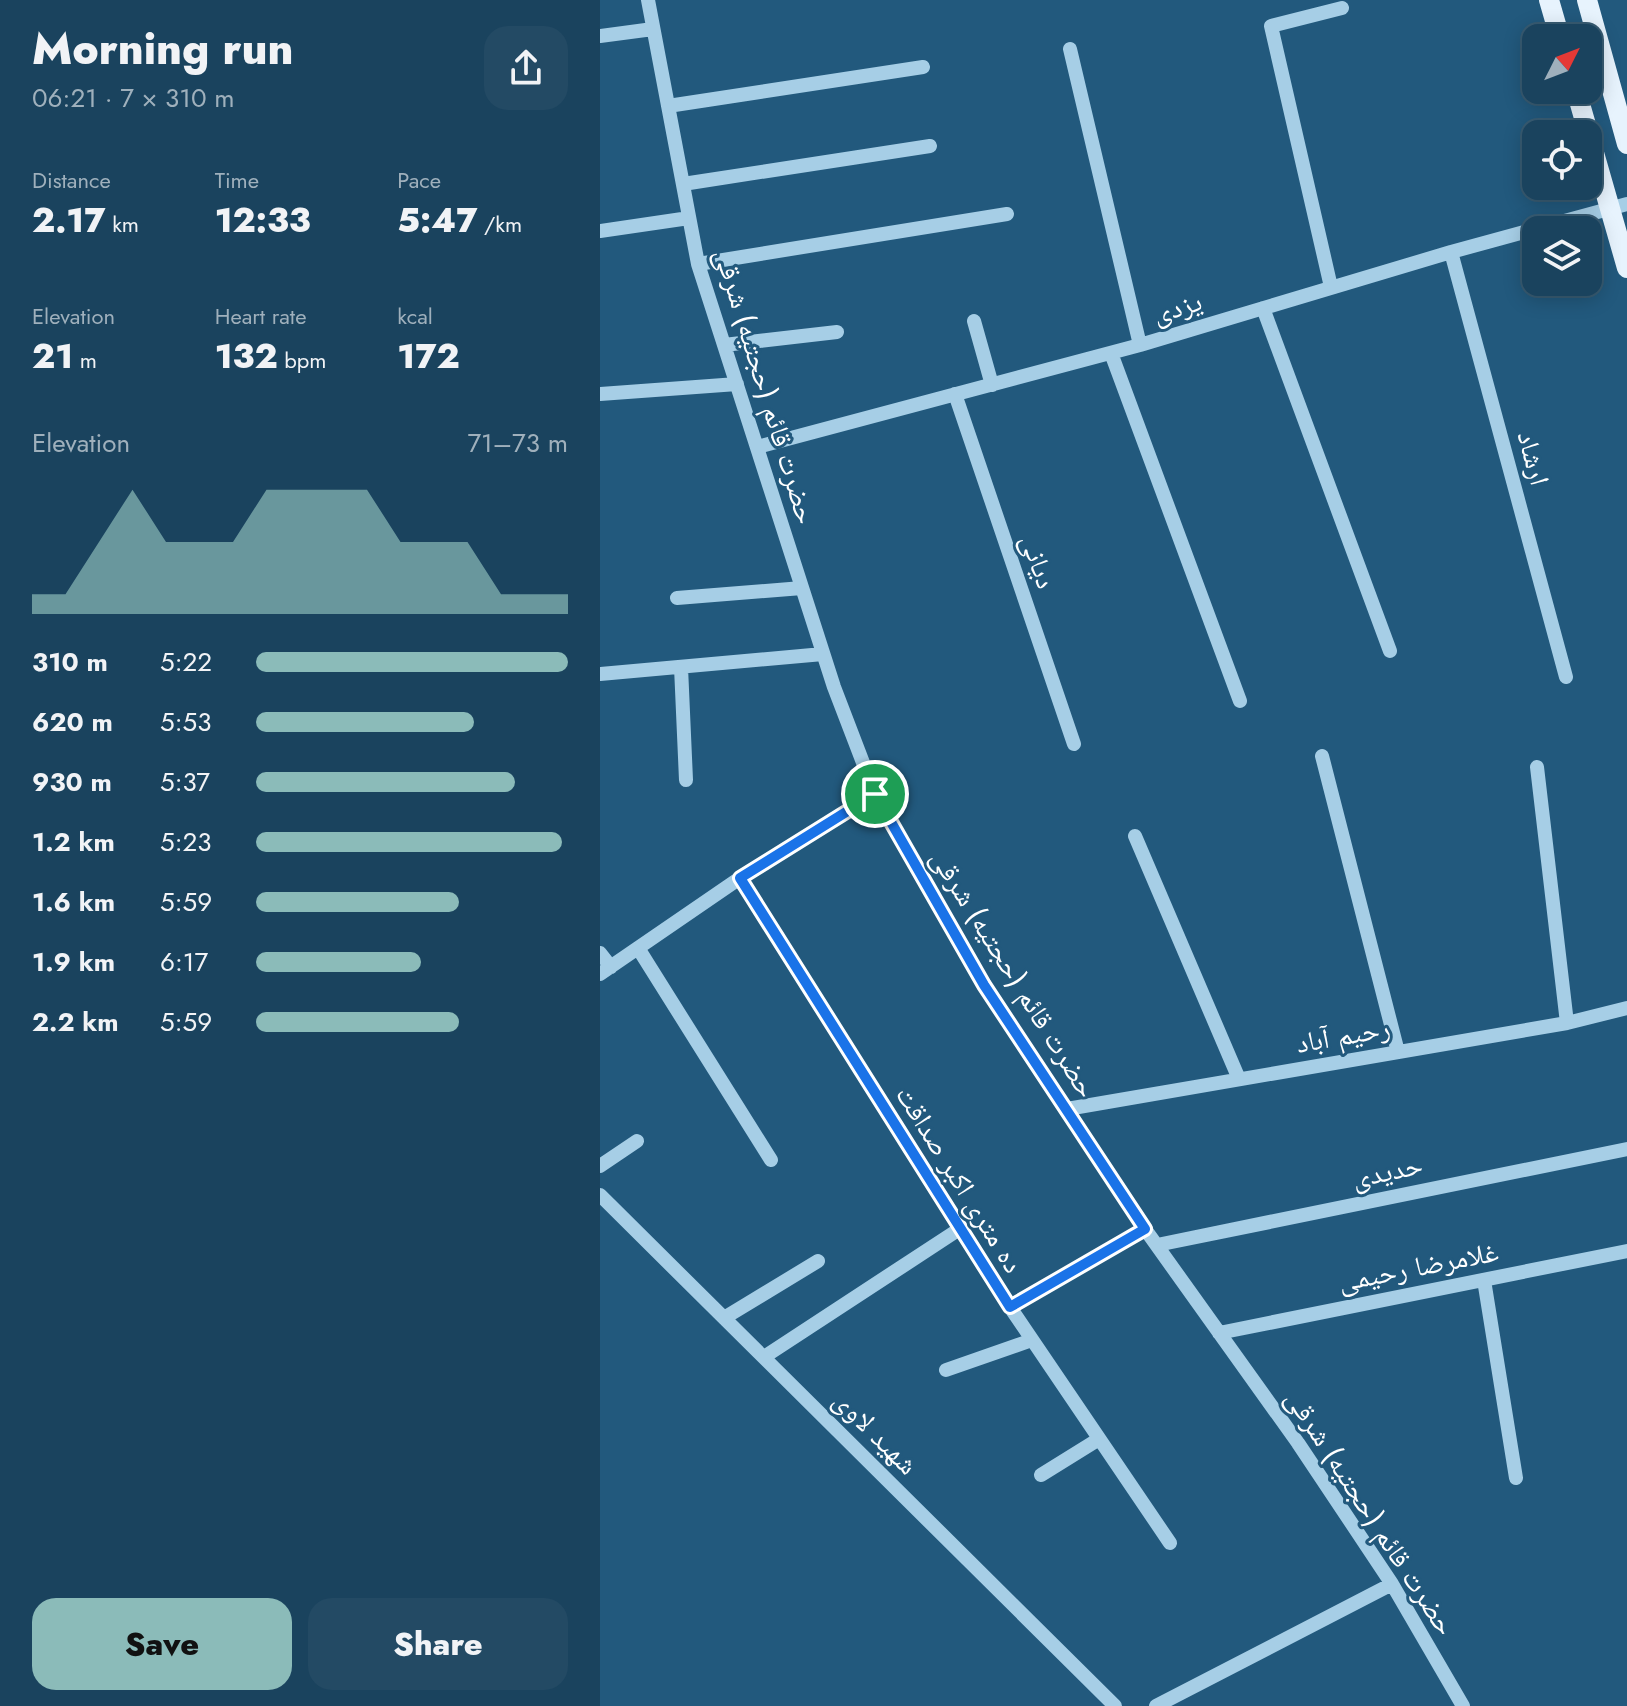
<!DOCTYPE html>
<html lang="en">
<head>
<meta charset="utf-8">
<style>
	:root { --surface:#1a435e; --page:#234a64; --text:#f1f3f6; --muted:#9fb0bc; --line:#385c73; --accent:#8bbbb9 }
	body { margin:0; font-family:Jost,"Noto Naskh Arabic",sans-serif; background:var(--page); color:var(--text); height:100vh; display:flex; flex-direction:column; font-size:30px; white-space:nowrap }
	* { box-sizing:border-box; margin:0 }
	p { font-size:26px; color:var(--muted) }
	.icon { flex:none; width:44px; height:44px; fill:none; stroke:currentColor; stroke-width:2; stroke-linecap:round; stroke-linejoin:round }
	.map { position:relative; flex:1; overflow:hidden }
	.side { display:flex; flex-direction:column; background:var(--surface); width:600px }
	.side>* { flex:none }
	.needle { width:52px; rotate:48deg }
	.fabs { position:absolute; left:922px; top:24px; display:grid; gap:16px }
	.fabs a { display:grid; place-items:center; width:80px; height:80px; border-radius:16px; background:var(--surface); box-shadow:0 4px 20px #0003,0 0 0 2px var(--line); font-size:40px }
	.pin { position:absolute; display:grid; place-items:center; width:68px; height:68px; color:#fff; margin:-34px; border:4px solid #fff; border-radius:50%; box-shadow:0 2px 8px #0007 }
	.round { display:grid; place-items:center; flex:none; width:84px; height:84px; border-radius:24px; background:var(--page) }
	.overview { display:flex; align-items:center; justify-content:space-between; height:136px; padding:0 32px }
	h1 { font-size:44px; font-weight:800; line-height:60px }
	.metrics { display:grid; grid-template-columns:repeat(3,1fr); gap:12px; height:136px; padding:8px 32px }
	.metrics div { display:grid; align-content:center }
	.metrics b { font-size:34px; font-weight:800 }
	.metrics small { font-size:22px; font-weight:400 }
	.metrics p { font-size:22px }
	.chart { height:224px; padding:16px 32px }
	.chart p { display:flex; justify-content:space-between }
	.chart svg { width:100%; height:144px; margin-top:8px; fill:var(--accent); opacity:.7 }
	.primary-button { display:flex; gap:16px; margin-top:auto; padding:16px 32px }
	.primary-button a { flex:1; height:92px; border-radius:24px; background:var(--accent); color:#111; font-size:32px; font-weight:800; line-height:92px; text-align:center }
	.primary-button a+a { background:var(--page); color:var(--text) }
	ul { padding:0 32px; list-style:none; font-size:26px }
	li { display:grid; grid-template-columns:128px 96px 1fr; align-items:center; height:60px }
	li i { height:20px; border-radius:10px; background:var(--accent) }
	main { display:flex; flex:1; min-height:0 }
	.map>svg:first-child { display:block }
</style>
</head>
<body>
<main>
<section class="side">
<div class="overview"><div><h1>Morning run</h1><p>06:21 · 7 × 310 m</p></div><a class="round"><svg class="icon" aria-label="share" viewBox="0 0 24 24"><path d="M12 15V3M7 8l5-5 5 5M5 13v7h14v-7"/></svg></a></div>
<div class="metrics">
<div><p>Distance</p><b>2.17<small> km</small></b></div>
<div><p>Time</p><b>12:33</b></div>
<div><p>Pace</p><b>5:47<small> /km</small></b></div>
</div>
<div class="metrics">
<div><p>Elevation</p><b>21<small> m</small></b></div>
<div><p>Heart rate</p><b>132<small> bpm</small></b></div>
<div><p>kcal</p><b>172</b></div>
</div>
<div class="chart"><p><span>Elevation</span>71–73 m</p>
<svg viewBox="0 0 160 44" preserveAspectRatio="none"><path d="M0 44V38L10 38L20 22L30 6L40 22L50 22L60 22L70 6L80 6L90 6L100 6L110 22L120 22L130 22L140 38L150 38L160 38V44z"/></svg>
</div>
<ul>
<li><b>310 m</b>5:22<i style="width:100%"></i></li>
<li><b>620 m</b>5:53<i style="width:70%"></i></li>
<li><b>930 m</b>5:37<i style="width:83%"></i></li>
<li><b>1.2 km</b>5:23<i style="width:98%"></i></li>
<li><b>1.6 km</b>5:59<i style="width:65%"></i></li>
<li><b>1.9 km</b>6:17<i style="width:53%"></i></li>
<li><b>2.2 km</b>5:59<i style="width:65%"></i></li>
</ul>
<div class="primary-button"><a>Save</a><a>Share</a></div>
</section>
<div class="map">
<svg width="1027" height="1706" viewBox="0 0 1027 1706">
	<rect width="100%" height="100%" fill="#22597d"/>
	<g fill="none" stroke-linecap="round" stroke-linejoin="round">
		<!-- minor -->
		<path stroke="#a6cee6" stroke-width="14" d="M 48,0 L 98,264 L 234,687 L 275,794 L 384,985 L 545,1229 L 698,1443 L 792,1584 L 863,1706
			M 0,36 L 53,29
			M 470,49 L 540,345
			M 68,106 L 323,67
			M 83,184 L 330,146
			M 0,231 L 89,218
			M 851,252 L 966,677
			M 98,264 L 407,214
			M 731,287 L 671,26 L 742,8
			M 663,308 L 790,651
			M 374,321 L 392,385
			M 124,345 L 237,332
			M 511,353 L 640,701
			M 0,394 L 137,384
			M 355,394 L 474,744
			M 157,447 L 540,345 L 851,252 L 1027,204
			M 77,598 L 202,588
			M 81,667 L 86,780
			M 0,674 L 223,654
			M 722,756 L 798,1052
			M 937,767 L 967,1023
			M 535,836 L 639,1079
			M 140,878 L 410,1307 L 570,1543
			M 38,948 L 171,1160
			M 0,953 L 11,967
			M 0,974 L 140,878 L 275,794
			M 467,1109 L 967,1023 L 1027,1008
			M 0,1166 L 37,1141
			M 0,1195 L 515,1706
			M 557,1245 L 1027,1149
			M 884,1280 L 916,1478
			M 410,1307 L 545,1229
			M 124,1318 L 218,1261
			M 619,1333 L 1027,1251
			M 164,1357 L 361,1228
			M 346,1370 L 432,1340
			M 441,1475 L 499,1439
			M 556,1706 L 792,1584"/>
		<!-- major -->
		<path stroke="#e7f3fd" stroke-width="20" d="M 949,0 L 960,38
			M 987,0 L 1027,144
			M 976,90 L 1027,268"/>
	</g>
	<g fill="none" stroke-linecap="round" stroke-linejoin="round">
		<defs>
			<path id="route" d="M 275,794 L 384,985 L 545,1229 L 410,1307 L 140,878 Z"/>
		</defs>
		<!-- route casing -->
		<use href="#route" stroke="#fff" stroke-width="16"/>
		<!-- route -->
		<use href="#route" stroke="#1a73e8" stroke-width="10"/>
	</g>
	<g text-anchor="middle" stroke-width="6" stroke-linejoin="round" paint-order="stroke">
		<!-- street labels -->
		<g font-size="28" fill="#fff" stroke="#22597d">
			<text transform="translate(577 307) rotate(-17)" y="10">یزدی</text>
			<text transform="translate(166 386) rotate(73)" y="10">حضرت قائم (حجتیه) شرقی</text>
			<text transform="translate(934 458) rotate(75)" y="10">ارشاد</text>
			<text transform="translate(439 561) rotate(71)" y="10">دیانی</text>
			<text transform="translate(414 973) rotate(58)" y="10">حضرت قائم (حجتیه) شرقی</text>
			<text transform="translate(743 1035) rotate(-10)" y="10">رحیم آباد</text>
			<text transform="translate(787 1171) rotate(-12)" y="10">حدیدی</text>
			<text transform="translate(360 1179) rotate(58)" y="10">ده متری اکبر صداقت</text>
			<text transform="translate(818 1266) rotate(-11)" y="10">غلامرضا رحیمی</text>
			<text transform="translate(276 1432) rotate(45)" y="10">شهید لاوی</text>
			<text transform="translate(771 1512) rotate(57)" y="10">حضرت قائم (حجتیه) شرقی</text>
		</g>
	</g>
</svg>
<div class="fabs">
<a><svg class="needle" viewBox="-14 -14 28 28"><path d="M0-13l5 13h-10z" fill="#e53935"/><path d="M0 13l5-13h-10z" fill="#9fb0bc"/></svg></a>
<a><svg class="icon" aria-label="locate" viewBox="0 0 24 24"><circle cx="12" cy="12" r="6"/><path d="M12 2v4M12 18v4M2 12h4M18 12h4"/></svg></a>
<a><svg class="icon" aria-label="layers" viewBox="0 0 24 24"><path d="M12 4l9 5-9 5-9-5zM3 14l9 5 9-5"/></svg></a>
</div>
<div class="pin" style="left:275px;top:794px;background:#1e9e55"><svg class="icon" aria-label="arrive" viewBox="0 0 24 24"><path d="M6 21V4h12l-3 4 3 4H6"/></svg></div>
</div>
</main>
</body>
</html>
